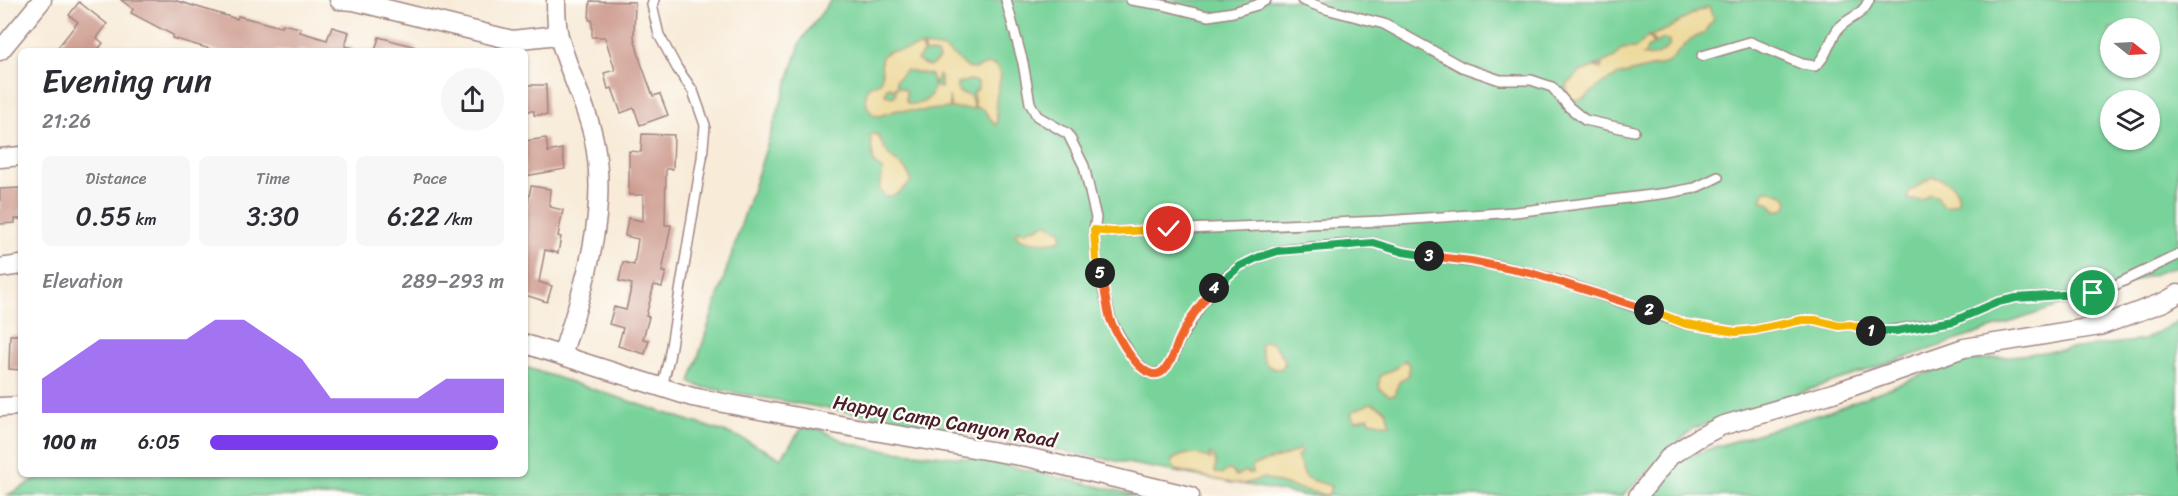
<!DOCTYPE html>
<html lang="en">
<head>
<meta charset="utf-8">
<style>
	:root { --surface:#fff; --page:#f7f7f7; --text:#2b2b33; --muted:#7c7c81; --accent:#7c3aed }
	body { margin:0; font-family:Sriracha,sans-serif; background:var(--page); color:var(--text); height:100vh; display:flex; flex-direction:column; font-size:22px; white-space:nowrap }
	* { box-sizing:border-box; margin:0 }
	p { font-size:20px; color:var(--muted) }
	.icon { flex:none; width:33px; height:33px; fill:none; stroke:currentColor; stroke-width:2; stroke-linecap:round; stroke-linejoin:round }
	.map { position:relative; flex:1; overflow:hidden }
	.panel { position:absolute; left:18px; top:48px; width:510px; height:429px; display:flex; flex-direction:column; background:var(--surface); border-radius:9px; box-shadow:0 2px 4px #0004 }
	.panel>* { flex:none }
	.needle { width:39px; rotate:108deg }
	.tools { position:absolute; left:2100px; top:18px; display:grid; gap:12px }
	.tools a { display:grid; place-items:center; width:60px; height:60px; border-radius:50%; background:var(--surface); box-shadow:0 2px 4px #0004; font-size:30px }
	.pin { position:absolute; display:grid; place-items:center; width:51px; height:51px; color:#fff; margin:-26px; border:3px solid #fff; border-radius:50%; box-shadow:0 2px 6px #0007 }
	.km { position:absolute; width:30px; height:30px; margin:-15px; border-radius:50%; background:#222; color:#fff; font-size:16px; line-height:30px; text-align:center }
	.round { display:grid; place-items:center; flex:none; width:63px; height:63px; border-radius:32px; background:var(--page) }
	.overview { display:flex; align-items:center; justify-content:space-between; height:102px; padding:0 24px }
	h1 { font-size:33px; font-weight:600; line-height:45px }
	.stats { display:grid; grid-template-columns:repeat(3,1fr); gap:9px; height:102px; padding:6px 24px }
	.stats div { display:grid; align-content:center; border-radius:9px; background:var(--page); text-align:center }
	.stats b { font-size:26px; font-weight:600 }
	.stats small { font-size:16px; font-weight:400 }
	.stats p { font-size:16px }
	.chart { height:168px; padding:12px 24px }
	.chart p { display:flex; justify-content:space-between }
	.chart svg { width:100%; height:108px; margin-top:6px; fill:var(--accent); opacity:.7 }
	ul { padding:0 24px; list-style:none; font-size:20px }
	li { display:grid; grid-template-columns:96px 72px 1fr; align-items:center; height:45px }
	li i { height:15px; border-radius:8px; background:var(--accent) }
	.map>svg:first-child { display:block }
</style>
</head>
<body>
<div class="map">
<svg width="2178" height="496" viewBox="0 0 2178 496">
	<rect width="100%" height="100%" fill="#fdfcf7"/>
	<filter id="ink" filterUnits="userSpaceOnUse"><feTurbulence type="fractalNoise" baseFrequency=".0167" numOctaves="2"/><feDisplacementMap in="SourceGraphic" scale="12" xChannelSelector="R" yChannelSelector="G"/><feConvolveMatrix kernelMatrix="1 2 1 2 8 2 1 2 1" color-interpolation-filters="sRGB"/></filter>
	<filter id="wash" filterUnits="userSpaceOnUse"><feTurbulence type="fractalNoise" baseFrequency=".008" numOctaves="4" result="noise"/><feDisplacementMap in="SourceGraphic" scale="24" xChannelSelector="R" yChannelSelector="G"/><feGaussianBlur stdDeviation="1.35" result="paint"/><feColorMatrix in="noise" values="0 0 0 0 0 0 0 0 0 0 0 0 0 0 0 0 0 1.4 0 .05"/><feComposite in="paint" operator="in"/></filter>
	<g filter="url(#wash)">
		<rect width="100%" height="100%" fill="#f8ebd8"/>
		<!-- green -->
		<path fill="#78d39a" stroke="#617962" stroke-width="1.5" fill-rule="evenodd" d="M 831,0 L 2178,0 L 2178,266 L 1692,429 L 1622,496 L 1307,496 L 871,416 L 701,387 L 690,382 L 801,41 ZM 2110,28 L 2150,28 L 2150,68 L 2110,68 ZM 2110,100 L 2150,100 L 2150,140 L 2110,140 Z
			M 2178,321 L 2178,496 L 1645,496 L 1674,460 L 1830,411 L 1953,363 L 2144,340 Z
			M 525,367 L 739,437 L 781,458 L 802,428 L 819,429 L 846,442 L 874,449 L 983,460 L 1140,496 L 6,496 L 46,474 L 525,474 Z"/>
		<!-- sand -->
		<path fill="#eeda9e" stroke="#9c7c64" stroke-width="1.5" fill-rule="evenodd" d="M 1709,7 L 1714,20 L 1709,25 L 1705,33 L 1691,39 L 1668,63 L 1619,75 L 1604,82 L 1586,97 L 1579,100 L 1572,99 L 1567,93 L 1567,84 L 1580,72 L 1589,69 L 1599,63 L 1600,65 L 1595,67 L 1601,69 L 1602,63 L 1615,57 L 1621,49 L 1636,48 L 1648,36 L 1654,44 L 1647,48 L 1645,54 L 1643,55 C 1653,59 1660,54 1669,47 L 1669,41 L 1664,39 L 1655,43 L 1650,36 L 1668,29 L 1695,12 Z
			M 922,46 L 923,53 L 917,60 L 925,65 L 931,66 L 939,59 L 937,54 L 924,52 L 924,46 L 945,49 L 968,68 L 974,69 L 988,64 L 997,66 L 1001,75 L 996,99 L 997,124 L 995,125 L 984,110 L 975,107 L 973,93 L 978,89 L 978,82 L 971,80 L 958,83 L 957,89 L 960,93 C 973,96 971,95 974,109 L 951,108 L 949,96 L 950,108 L 920,111 L 898,110 L 879,116 L 873,115 C 865,105 864,98 868,87 L 880,82 C 883,74 882,71 881,63 C 881,49 893,52 903,50 C 909,50 916,47 922,46 ZM 906,70 L 931,75 L 933,81 L 936,82 L 938,75 L 941,77 L 941,88 L 936,87 L 933,82 C 935,98 923,105 909,104 L 906,101 L 906,90 L 899,87 L 895,90 L 896,94 L 893,97 L 885,95 L 886,89 L 890,87 L 892,89 L 897,86 L 896,80 Z
			M 873,134 L 878,135 C 881,142 885,150 890,156 C 899,165 909,168 911,182 C 902,189 899,196 885,197 L 879,188 L 883,170 L 874,164 L 870,135 Z
			M 1932,177 C 1945,178 1963,189 1957,203 L 1946,207 L 1941,204 L 1938,197 L 1931,194 L 1922,200 L 1909,200 L 1908,196 L 1910,191 Z
			M 1769,190 L 1786,196 L 1788,203 L 1784,210 L 1776,210 L 1768,202 L 1761,201 L 1764,191 Z
			M 1045,223 L 1055,228 L 1060,229 L 1062,234 L 1061,240 C 1050,244 1024,244 1016,235 L 1018,230 L 1026,232 L 1032,227 L 1035,229 Z
			M 1264,342 L 1270,342 L 1275,345 L 1285,360 L 1283,368 C 1266,372 1263,360 1260,346 Z
			M 1405,360 L 1409,365 L 1408,376 L 1399,382 L 1394,395 L 1389,395 L 1380,389 L 1379,384 L 1380,376 L 1396,368 Z
			M 1371,403 L 1386,410 L 1390,425 L 1370,421 L 1368,417 L 1355,421 L 1351,414 L 1353,411 Z
			M 1300,449 L 1302,451 L 1297,457 L 1306,478 L 1331,486 L 1329,494 L 1325,495 L 1288,486 L 1264,478 L 1244,484 L 1231,483 L 1176,470 L 1172,465 L 1172,460 C 1188,451 1196,453 1211,459 L 1209,453 L 1213,455 L 1216,462 L 1215,472 L 1222,474 L 1228,470 L 1232,471 L 1236,476 L 1245,471 L 1248,473 L 1253,473 L 1252,466 C 1268,459 1285,458 1300,449 Z"/>
		<g id="blocks">
			<!-- building -->
			<path fill="#ce9b8f" d="M 121,0 L 174,0 L 237,19 L 238,16 L 281,27 L 282,24 L 301,28 L 300,32 L 327,40 L 332,27 L 349,32 L 345,46 L 353,48 L 352,51 L 217,51 L 172,38 L 173,35 L 131,13 L 133,9 Z
				M 590,1 L 635,2 L 634,37 L 641,63 L 653,96 L 660,94 L 668,115 L 640,125 L 634,108 L 621,113 L 612,88 L 608,89 L 604,73 L 615,70 L 605,37 L 592,37 L 592,20 L 589,20 Z
				M 79,2 L 107,24 L 97,38 L 103,43 L 97,51 L 55,51 L 78,22 L 69,15 Z
				M 379,37 L 416,47 L 416,51 L 375,51 Z
				M 525,85 L 546,85 L 547,115 L 534,115 L 534,111 L 525,111 Z
				M 642,134 L 674,135 L 673,169 L 666,169 L 665,225 L 671,225 L 662,272 L 666,272 L 662,287 L 654,285 L 646,316 L 649,317 L 643,339 L 649,340 L 645,354 L 618,346 L 623,328 L 609,324 L 614,307 L 626,310 L 632,284 L 619,281 L 623,262 L 634,265 L 638,239 L 625,236 L 628,218 L 643,221 L 643,195 L 629,195 L 629,151 L 641,152 Z
				M 546,138 L 548,152 L 562,149 L 565,169 L 525,176 L 525,141 Z
				M 531,186 L 550,189 L 549,204 L 551,205 L 550,207 L 563,210 L 558,236 L 561,237 L 558,253 L 545,250 L 539,282 L 552,286 L 547,302 L 525,295 L 525,215 Z
				M 21,188 L 21,219 L 15,219 L 15,223 L 0,224 L 0,189 Z
				M 10,335 L 21,335 L 21,370 L 9,369 Z"/>
		</g>
	</g>
	<g filter="url(#ink)">
		<use href="#blocks" fill-opacity="0" stroke="#a18582" stroke-width="1.5"/>
		<g fill="none" stroke-linecap="round" stroke-linejoin="round">
			<defs>
				<path id="service" d="M 654,0 L 652,5 L 659,35 L 677,68 L 693,91 L 705,125 L 702,158 L 669,358 L 662,387
					M 1006,0 L 1023,63 L 1030,103 L 1037,116 L 1068,134 L 1084,166 L 1096,218 L 1094,230 L 1096,259 L 1111,321 L 1133,359 L 1148,373 L 1157,374 L 1164,370 L 1173,358 L 1178,343 L 1203,302 L 1224,278 L 1240,266 L 1259,257 L 1278,251 L 1324,246 L 1373,243 L 1403,252 L 1500,266 L 1553,279 L 1686,324 L 1736,332 L 1755,330 L 1801,320 L 1815,320 L 1839,326 L 1852,325 L 1879,332 L 1954,321 L 1998,302 L 2016,298 L 2093,293 L 2111,287 L 2178,255
					M 1131,0 L 1163,5 L 1208,16 L 1233,12 L 1257,5 L 1266,0
					M 1302,0 L 1326,9 L 1384,24 L 1462,67 L 1500,80 L 1531,80 L 1552,87 L 1569,107 L 1585,120 L 1634,131
					M 1702,56 L 1750,42 L 1802,64 L 1815,66 C 1827,57 1829,41 1838,29 C 1848,17 1862,17 1869,0
					M 1094,230 L 1112,232 L 1383,221 L 1515,212 L 1668,193 L 1695,188 L 1718,177"/>
				<path id="minor" d="M 339,0 L 354,1 L 512,40 L 558,35
					M 556,0 C 556,11 556,25 559,36 C 568,72 587,105 594,140 C 609,213 584,287 562,355
					M 0,51 L 42,0
					M 0,158 L 21,156
					M 0,268 L 21,265
					M 525,344 L 692,397 L 845,426 L 1031,458 L 1190,496
					M 0,407 L 21,406
					M 1638,496 L 1670,456 L 1698,438 L 1721,426 L 1833,393 L 1964,348 L 2100,326 L 2164,302 L 2178,294"/>
			</defs>
			<!-- service casing -->
			<use href="#service" stroke="#a18582" stroke-width="12"/>
			<!-- minor casing -->
			<use href="#minor" stroke="#a18582" stroke-width="21"/>
			<!-- service -->
			<use href="#service" stroke="#fff" stroke-width="9"/>
			<!-- minor -->
			<use href="#minor" stroke="#fff" stroke-width="18"/>
		</g>
	</g>
	<g fill="none" stroke-linecap="round" stroke-linejoin="round" filter="url(#ink)">
		<defs>
			<path id="split-1" d="M 1871,331 L 1896,331 L 1954,321 L 1998,302 L 2016,298 L 2093,293"/>
			<path id="split-2" d="M 1649,310 L 1686,324 L 1736,332 L 1755,330 L 1802,320 L 1815,320 L 1839,326 L 1851,325 L 1871,331"/>
			<path id="split-3" d="M 1429,256 L 1471,261 L 1531,273 L 1649,310"/>
			<path id="split-4" d="M 1214,288 L 1240,266 L 1259,257 L 1278,251 L 1373,243 L 1403,252 L 1429,256"/>
			<path id="split-5" d="M 1100,273 C 1105,288 1106,304 1110,319 C 1115,333 1144,388 1163,371 C 1172,363 1174,352 1178,342 C 1187,322 1200,304 1214,288"/>
			<path id="split-6" d="M 1100,273 L 1096,259 L 1094,230 L 1112,232 L 1169,229"/>
		</defs>
		<!-- split-1 casing -->
		<use href="#split-1" stroke="#fff" stroke-width="12"/>
		<!-- split-2 casing -->
		<use href="#split-2" stroke="#fff" stroke-width="12"/>
		<!-- split-3 casing -->
		<use href="#split-3" stroke="#fff" stroke-width="12"/>
		<!-- split-4 casing -->
		<use href="#split-4" stroke="#fff" stroke-width="12"/>
		<!-- split-5 casing -->
		<use href="#split-5" stroke="#fff" stroke-width="12"/>
		<!-- split-6 casing -->
		<use href="#split-6" stroke="#fff" stroke-width="12"/>
		<!-- split-1 -->
		<use href="#split-1" stroke="#22a559" stroke-width="8"/>
		<!-- split-2 -->
		<use href="#split-2" stroke="#f5b400" stroke-width="8"/>
		<!-- split-3 -->
		<use href="#split-3" stroke="#f0652b" stroke-width="8"/>
		<!-- split-4 -->
		<use href="#split-4" stroke="#22a559" stroke-width="8"/>
		<!-- split-5 -->
		<use href="#split-5" stroke="#f0652b" stroke-width="8"/>
		<!-- split-6 -->
		<use href="#split-6" stroke="#f5b400" stroke-width="8"/>
	</g>
	<g text-anchor="middle" stroke-width="4.5" stroke-linejoin="round" paint-order="stroke">
		<!-- street labels -->
		<g font-size="20" fill="#4a1f2b" stroke="#fdfcf7">
			<text transform="translate(945 421) rotate(10)" y="7">Happy Camp Canyon Road</text>
		</g>
	</g>
</svg>
<div class="tools">
<a><svg class="needle" viewBox="-14 -14 28 28"><path d="M0-13l5 13h-10z" fill="#e53935"/><path d="M0 13l5-13h-10z" fill="#7c7c81"/></svg></a>
<a><svg class="icon" aria-label="layers" viewBox="0 0 24 24"><path d="M12 4l9 5-9 5-9-5zM3 14l9 5 9-5"/></svg></a>
</div>
<div class="pin" style="left:2093px;top:293px;background:#1e9e55"><svg class="icon" aria-label="arrive" viewBox="0 0 24 24"><path d="M6 21V4h12l-3 4 3 4H6"/></svg></div>
<div class="pin" style="left:1169px;top:229px;background:#d93025"><svg class="icon" aria-label="check" viewBox="0 0 24 24"><path d="M5 12l5 5 9-10"/></svg></div>
<b class="km" style="left:1871px;top:331px">1</b>
<b class="km" style="left:1649px;top:310px">2</b>
<b class="km" style="left:1429px;top:256px">3</b>
<b class="km" style="left:1214px;top:288px">4</b>
<b class="km" style="left:1100px;top:273px">5</b>
<section class="panel">
<div class="overview"><div><h1>Evening run</h1><p>21:26</p></div><a class="round"><svg class="icon" aria-label="share" viewBox="0 0 24 24"><path d="M12 15V3M7 8l5-5 5 5M5 13v7h14v-7"/></svg></a></div>
<div class="stats">
<div><p>Distance</p><b>0.55<small> km</small></b></div>
<div><p>Time</p><b>3:30</b></div>
<div><p>Pace</p><b>6:22<small> /km</small></b></div>
</div>
<div class="chart"><p><span>Elevation</span>289–293 m</p>
<svg viewBox="0 0 160 44" preserveAspectRatio="none"><path d="M0 44V30L10 22L20 14L30 14L40 14L50 14L60 6L70 6L80 14L90 22L100 38L110 38L120 38L130 38L140 30L150 30L160 30V44z"/></svg>
</div>
<ul>
<li><b>100 m</b>6:05<i style="width:98%"></i></li>
</ul>
</section>
</div>
</body>
</html>
